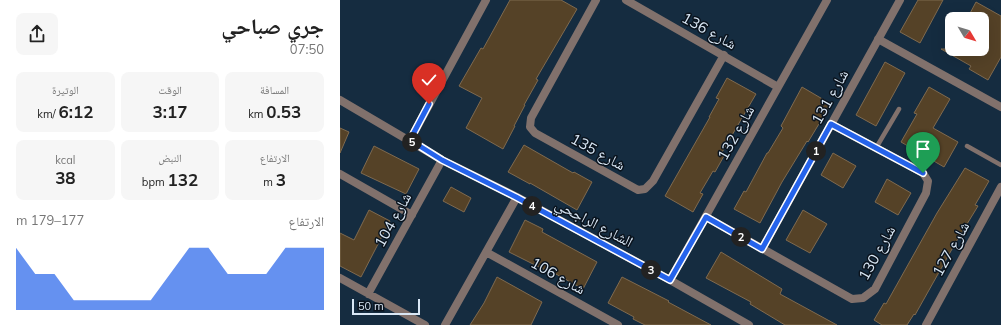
<!DOCTYPE html>
<html lang="ar">
<head>
<meta charset="utf-8">
<style>
	:root { --surface:#fff; --page:#f6f6f6; --text:#222; --muted:#767676; --accent:#2563eb }
	body { margin:0; font-family:Mulish,"Noto Naskh Arabic",sans-serif; background:var(--page); color:var(--text); direction:rtl; height:100vh; display:flex; flex-direction:column; font-size:15px; white-space:nowrap }
	* { box-sizing:border-box; margin:0 }
	p { font-size:13px; color:var(--muted) }
	.icon { flex:none; width:22px; height:22px; fill:none; stroke:currentColor; stroke-width:2; stroke-linecap:round; stroke-linejoin:round }
	.map { position:relative; flex:1; overflow:hidden; direction:ltr }
	.drawer { display:flex; flex-direction:column; background:var(--surface); width:340px }
	.drawer>* { flex:none }
	.needle { width:26px; rotate:128deg }
	.fabs { position:absolute; left:605px; top:12px; display:grid; gap:8px }
	.fabs a { display:grid; place-items:center; width:44px; height:44px; border-radius:8px; background:var(--surface); box-shadow:0 4px 16px #0002; font-size:20px }
	.scale { position:absolute; left:12px; bottom:10px; width:68px; box-sizing:border-box; padding-left:4px; border:2px solid #d9e7f5; border-top:0; font-size:11px; line-height:14px; white-space:nowrap; color:#d9e7f5; -webkit-text-stroke:3px #0a131d; paint-order:stroke }
	.pin { position:absolute; display:grid; place-items:center; width:34px; height:34px; color:#fff; margin:-41px -17px; border-radius:50% 50% 50% 0; rotate:-45deg; box-shadow:0 0 4px #0007 }
	.pin .icon { rotate:45deg }
	.km { position:absolute; width:20px; height:20px; margin:-10px; border-radius:50%; background:#222; color:#fff; font-size:11px; line-height:20px; text-align:center }
	.round { display:grid; place-items:center; flex:none; width:42px; height:42px; border-radius:8px; background:var(--page) }
	.headline { display:flex; align-items:center; justify-content:space-between; height:68px; padding:0 16px }
	h1 { font-size:22px; font-weight:700; line-height:30px }
	.figures { display:grid; grid-template-columns:repeat(3,1fr); gap:6px; height:68px; padding:4px 16px }
	.figures div { display:grid; align-content:center; border-radius:8px; background:var(--page); text-align:center }
	.figures b { font-size:17px; font-weight:700 }
	.figures small { font-size:11px; font-weight:400 }
	.figures p { font-size:11px }
	.chart { height:112px; padding:8px 16px }
	.chart p { display:flex; justify-content:space-between }
	.chart svg { width:100%; height:72px; margin-top:4px; fill:var(--accent); opacity:.7 }
	main { display:flex; flex:1; min-height:0 }
	.map>svg:first-child { display:block }
</style>
</head>
<body>
<main>
<div class="map">
<svg width="661" height="325" viewBox="0 0 661 325">
	<rect width="100%" height="100%" fill="#152c40"/>
	<!-- building -->
	<path fill="#554227" stroke="#7f6a4f" d="M 170,0 L 221,0 L 237,9 L 196,79 L 198,80 L 184,105 L 185,105 L 174,126 L 175,126 L 163,149 L 126,128 L 142,98 L 119,86 L 141,48 L 143,49 Z
		M 578,0 L 603,0 L 580,43 L 560,32 Z
		M 636,2 L 661,16 L 661,57 L 648,80 L 629,69 L 631,66 L 601,49 L 642,49 L 642,19 L 627,19 Z
		M 545,62 L 565,73 L 536,126 L 516,115 Z
		M 387,78 L 416,94 L 381,154 L 384,156 L 375,172 L 373,171 L 360,193 L 363,194 L 353,212 L 325,196 L 370,117 L 369,117 L 379,99 L 376,98 Z
		M 462,87 L 491,104 L 468,142 L 467,141 L 442,182 L 420,223 L 394,209 L 404,191 L 406,192 L 427,153 L 428,153 L 443,128 L 441,126 Z
		M 589,87 L 610,99 L 593,128 L 618,142 L 604,167 L 561,142 L 577,114 L 574,113 Z
		M 0,128 L 9,132 L 0,153 Z
		M 184,145 L 233,173 L 234,172 L 252,182 L 237,210 L 190,183 L 190,184 L 168,172 Z
		M 34,146 L 79,169 L 66,194 L 21,173 Z
		M 493,153 L 516,166 L 503,188 L 481,175 Z
		M 625,168 L 649,181 L 635,205 L 638,206 L 616,242 L 575,315 L 574,314 L 567,325 L 542,325 L 534,320 L 544,303 L 546,304 L 597,213 Z
		M 547,179 L 571,193 L 558,215 L 535,202 Z
		M 111,187 L 131,198 L 124,212 L 103,201 Z
		M 29,210 L 50,221 L 21,277 L 0,266 L 0,233 L 14,240 Z
		M 463,210 L 487,224 L 470,253 L 446,240 Z
		M 185,220 L 203,229 L 202,232 L 257,262 L 243,289 L 205,268 L 205,270 L 169,252 Z
		M 381,252 L 442,289 L 440,294 L 497,325 L 445,325 L 410,304 L 411,302 L 366,278 Z
		M 157,277 L 202,302 L 191,325 L 130,325 L 144,303 Z
		M 282,277 L 329,301 L 328,302 L 371,325 L 305,325 L 293,319 L 294,317 L 268,303 Z"/>
	<g fill="none" stroke-linecap="round" stroke-linejoin="round">
		<!-- service -->
		<path stroke="#81716c" stroke-width="4.5" d="M 627,146 L 661,165
			M 536,148 L 559,109"/>
		<!-- minor -->
		<path stroke="#81716c" stroke-width="8" d="M 256,0 L 191,118 L 190,127 L 195,133 L 298,190 L 305,189 L 313,181 L 384,55
			M 286,0 L 438,87
			M 538,39 L 661,107
			M 0,100 L 102,160 L 177,197 L 330,280 L 409,325
			M 70,140 L 146,0
			M 0,174 L 72,215
			M 366,217 L 512,299 L 523,298 L 535,289 L 586,193 L 588,181 L 583,173 L 491,124
			M 422,249 L 560,0
			M 146,252 L 278,325
			M 0,278 L 85,325
			M 330,280 L 487,0
			M 28,294 L 102,160
			M 105,325 L 177,197
			M 586,325 L 661,187"/>
	</g>
	<g fill="none" stroke-linecap="round" stroke-linejoin="round">
		<defs>
			<path id="route" d="M 89,104 L 70,140 L 102,160 L 176,197 L 330,280 L 366,217 L 422,249 L 491,124 L 583,173"/>
		</defs>
		<!-- route casing -->
		<use href="#route" stroke="#fff" stroke-width="8"/>
		<!-- route -->
		<use href="#route" stroke="#2563eb" stroke-width="5"/>
	</g>
	<g text-anchor="middle" stroke-width="3" stroke-linejoin="round" paint-order="stroke">
		<!-- street labels -->
		<g font-size="15" fill="#d9e7f5" stroke="#0a131d">
			<text transform="translate(369 31) rotate(29)" y="5">شارع 136</text>
			<text transform="translate(490 97) rotate(-61)" y="5">شارع 131</text>
			<text transform="translate(396 133) rotate(-61)" y="5">شارع 132</text>
			<text transform="translate(258 152) rotate(29)" y="5">شارع 135</text>
			<text transform="translate(53 220) rotate(-61)" y="5">شارع 104</text>
			<text transform="translate(254 223) rotate(28)" y="5">الشارع الراجحي</text>
			<text transform="translate(611 249) rotate(-61)" y="5">شارع 127</text>
			<text transform="translate(537 253) rotate(-61)" y="5">شارع 130</text>
			<text transform="translate(218 276) rotate(29)" y="5">شارع 106</text>
		</g>
	</g>
</svg>
<div class="fabs">
<a><svg class="needle" viewBox="-14 -14 28 28"><path d="M0-13l5 13h-10z" fill="#e53935"/><path d="M0 13l5-13h-10z" fill="#767676"/></svg></a>
</div>
<div class="scale">50 m</div>
<div class="pin" style="left:583px;top:173px;background:#1e9e55"><svg class="icon" aria-label="arrive" viewBox="0 0 24 24"><path d="M6 21V4h12l-3 4 3 4H6"/></svg></div>
<div class="pin" style="left:89px;top:104px;background:#d93025"><svg class="icon" aria-label="check" viewBox="0 0 24 24"><path d="M5 12l5 5 9-10"/></svg></div>
<b class="km" style="left:476px;top:151px">1</b>
<b class="km" style="left:401px;top:237px">2</b>
<b class="km" style="left:311px;top:270px">3</b>
<b class="km" style="left:192px;top:206px">4</b>
<b class="km" style="left:72px;top:142px">5</b>
</div>
<section class="drawer">
<div class="headline"><div><h1>جري صباحي</h1><p>07:50</p></div><a class="round"><svg class="icon" aria-label="share" viewBox="0 0 24 24"><path d="M12 15V3M7 8l5-5 5 5M5 13v7h14v-7"/></svg></a></div>
<div class="figures">
<div><p>المسافة</p><b>0.53<small> km</small></b></div>
<div><p>الوقت</p><b>3:17</b></div>
<div><p>الوتيرة</p><b>6:12<small> /km</small></b></div>
</div>
<div class="figures">
<div><p>الارتفاع</p><b>3<small> m</small></b></div>
<div><p>النبض</p><b>132<small> bpm</small></b></div>
<div><p>kcal</p><b>38</b></div>
</div>
<div class="chart"><p><span>الارتفاع</span>177–179 m</p>
<svg viewBox="0 0 160 44" preserveAspectRatio="none"><path d="M0 44V6L10 22L20 22L30 38L40 38L50 38L60 38L70 38L80 22L90 6L100 6L110 22L120 22L130 22L140 6L150 6L160 6V44z"/></svg>
</div>
</section>
</main>
</body>
</html>
